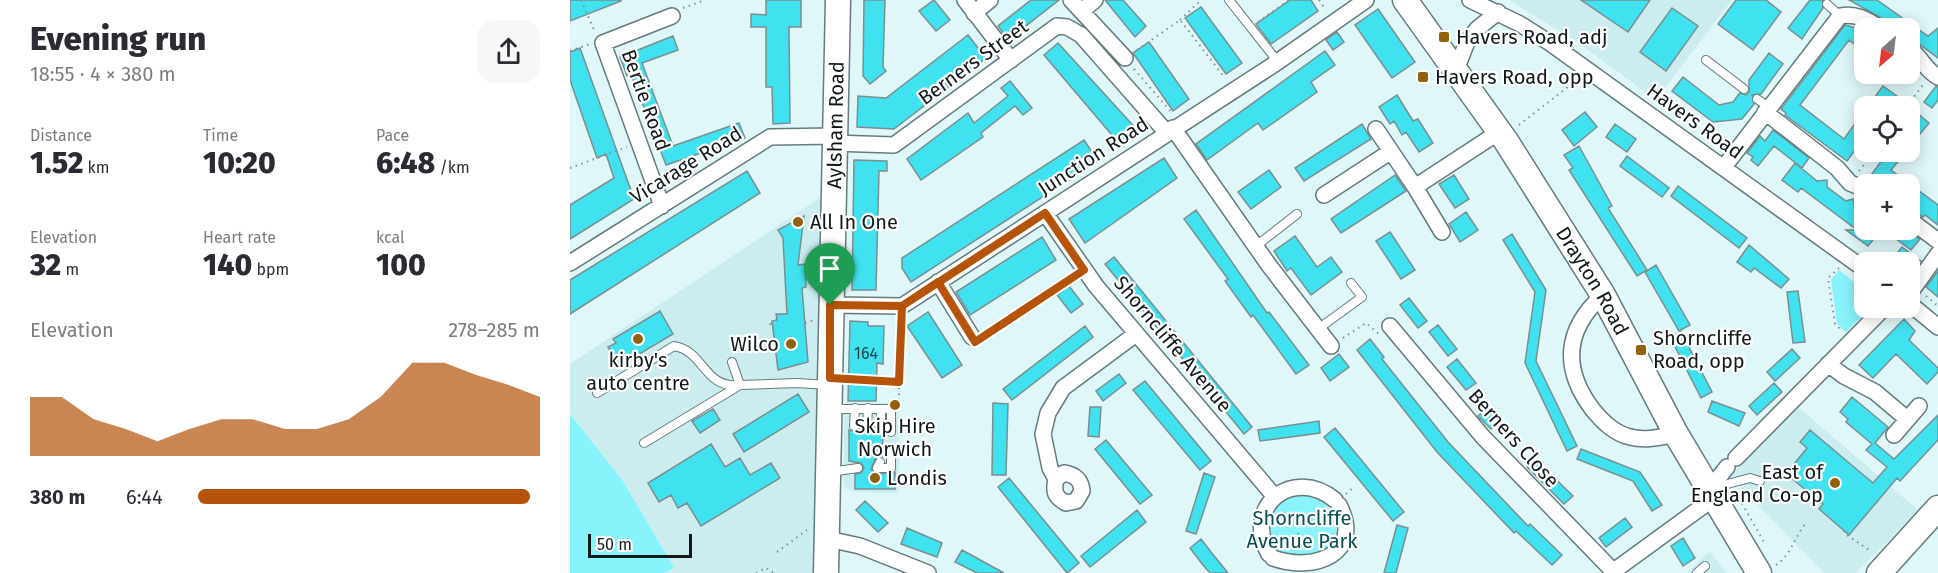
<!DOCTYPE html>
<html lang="en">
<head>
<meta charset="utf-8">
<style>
	:root { --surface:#fff; --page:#f7f7f7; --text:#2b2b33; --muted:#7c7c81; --accent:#b45309 }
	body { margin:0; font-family:"Fira Sans",sans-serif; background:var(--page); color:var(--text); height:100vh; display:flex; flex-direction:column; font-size:22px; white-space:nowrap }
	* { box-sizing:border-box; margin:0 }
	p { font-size:20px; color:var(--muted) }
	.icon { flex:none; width:33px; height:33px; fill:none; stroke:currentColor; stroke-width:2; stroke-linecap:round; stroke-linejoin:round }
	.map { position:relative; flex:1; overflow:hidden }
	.panel { display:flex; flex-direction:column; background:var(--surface); width:570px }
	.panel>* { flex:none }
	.needle { width:39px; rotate:208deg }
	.controls { position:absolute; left:1284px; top:18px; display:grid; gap:12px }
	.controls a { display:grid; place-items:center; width:66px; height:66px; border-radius:12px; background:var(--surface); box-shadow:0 3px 15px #0003; font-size:30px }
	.scale { position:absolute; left:18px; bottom:15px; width:104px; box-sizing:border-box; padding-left:6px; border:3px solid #101819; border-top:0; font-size:16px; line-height:21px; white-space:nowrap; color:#101819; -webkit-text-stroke:4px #fff; paint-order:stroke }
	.pin { position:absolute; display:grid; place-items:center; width:51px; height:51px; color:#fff; margin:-62px -26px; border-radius:50% 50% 50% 0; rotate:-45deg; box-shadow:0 0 6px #0007 }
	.pin .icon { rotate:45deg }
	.round { display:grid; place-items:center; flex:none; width:63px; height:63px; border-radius:18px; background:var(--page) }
	.summary { display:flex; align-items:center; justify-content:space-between; height:102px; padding:0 30px }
	h1 { font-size:33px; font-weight:800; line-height:45px }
	.stats { display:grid; grid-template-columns:repeat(3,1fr); gap:9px; height:102px; padding:6px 30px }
	.stats div { display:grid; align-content:center }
	.stats b { font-size:30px; font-weight:800 }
	.stats small { font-size:16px; font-weight:400 }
	.stats p { font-size:16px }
	.chart { height:168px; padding:12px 30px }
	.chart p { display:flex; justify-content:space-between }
	.chart svg { width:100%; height:108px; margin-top:6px; fill:var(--accent); opacity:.7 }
	ul { padding:0 30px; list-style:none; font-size:20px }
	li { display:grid; grid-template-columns:96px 72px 1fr; align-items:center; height:45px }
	li i { height:15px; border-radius:8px; background:var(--accent) }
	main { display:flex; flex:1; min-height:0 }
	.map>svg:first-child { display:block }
</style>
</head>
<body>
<main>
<section class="panel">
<div class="summary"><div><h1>Evening run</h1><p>18:55 · 4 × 380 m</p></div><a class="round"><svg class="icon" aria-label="share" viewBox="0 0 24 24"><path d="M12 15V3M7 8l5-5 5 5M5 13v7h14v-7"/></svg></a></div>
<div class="stats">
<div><p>Distance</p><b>1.52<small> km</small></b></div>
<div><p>Time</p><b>10:20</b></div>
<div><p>Pace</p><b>6:48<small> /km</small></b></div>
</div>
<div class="stats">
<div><p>Elevation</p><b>32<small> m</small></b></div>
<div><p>Heart rate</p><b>140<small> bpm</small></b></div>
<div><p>kcal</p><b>100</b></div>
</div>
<div class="chart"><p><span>Elevation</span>278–285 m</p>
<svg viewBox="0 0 160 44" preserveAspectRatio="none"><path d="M0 44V20L10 20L20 29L30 33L40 38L50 33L60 29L70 29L80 33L90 33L100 29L110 20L120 6L130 6L140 11L150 15L160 20V44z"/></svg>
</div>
<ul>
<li><b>380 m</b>6:44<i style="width:97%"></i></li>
</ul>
</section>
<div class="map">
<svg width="1368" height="573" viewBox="0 0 1368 573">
	<rect width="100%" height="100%" fill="#dff7f9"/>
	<!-- built -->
	<path fill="#cbedf0" d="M 939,0 L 1162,0 L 1086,100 L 1010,44 Z
		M 254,195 L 243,573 L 94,573 L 104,568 L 53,481 L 0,414 L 0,364 Z
		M 280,403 L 329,404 L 329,493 L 284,492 L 274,487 L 274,407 Z
		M 1227,406 L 1348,510 L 1286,573 L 1254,573 L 1160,476 Z
		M 1140,551 L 1156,573 L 1117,573 Z"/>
	<!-- green -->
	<path fill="#89f3fc" d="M 1269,270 L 1294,290 L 1294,308 L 1301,308 L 1276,332 L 1267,324 L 1261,279 Z
		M 0,414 L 53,481 L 104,568 L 94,573 L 0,573 Z
		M 729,495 C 761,497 775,523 760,551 L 718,562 C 713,558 704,552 701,546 C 690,521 706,501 729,495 Z"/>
	<!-- building -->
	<path fill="#40e2ef" stroke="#798f91" stroke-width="1.5" d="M 0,0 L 51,0 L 51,1 L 0,21 Z
		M 196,0 L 231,0 L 231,27 L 219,27 L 220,123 L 203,124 L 202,87 L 196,87 L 196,27 L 181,27 L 181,14 L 196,15 Z
		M 294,0 L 315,0 L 313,67 L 316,71 L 300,84 L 293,76 Z
		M 364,0 L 380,20 L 366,31 L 349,11 Z
		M 461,0 L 489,0 L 438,40 L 428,26 Z
		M 535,0 L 553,0 L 576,26 L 565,37 Z
		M 720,0 L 741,0 L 748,11 L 701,44 L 686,24 Z
		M 1011,0 L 1080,0 L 1058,32 Z
		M 1166,0 L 1196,0 L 1211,12 L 1183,50 L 1148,24 Z
		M 1240,0 L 1253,0 L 1253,8 L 1232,39 L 1218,28 Z
		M 1279,0 L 1307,0 L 1358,36 L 1368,28 L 1368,58 L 1340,37 L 1340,28 L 1320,28 L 1315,20 Z
		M 631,7 L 672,63 L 656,74 L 615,18 Z
		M 1102,8 L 1128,26 L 1096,71 L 1070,52 Z
		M 808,9 L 845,62 L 822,78 L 785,25 Z
		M 1275,25 L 1294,30 L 1294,52 L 1279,40 L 1230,105 L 1274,139 L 1294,111 L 1294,138 L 1277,161 L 1215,115 L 1216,113 L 1211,109 Z
		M 767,32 L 774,42 L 763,50 L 756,40 Z
		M 398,35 L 416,58 L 324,129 L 287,127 L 288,96 L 316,98 Z
		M 103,36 L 108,50 L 72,63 L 103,146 L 169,123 L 175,138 L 96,165 L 69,94 L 61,75 L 57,76 L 50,57 Z
		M 579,42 L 619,99 L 603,111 L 563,53 Z
		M 488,43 L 569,132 L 552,147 L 474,55 Z
		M 10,48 L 64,199 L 0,239 L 0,205 L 44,178 L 36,154 L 27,158 L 0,80 L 0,52 Z
		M 755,51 L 765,65 L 741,82 L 747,92 L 693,130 L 688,123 L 637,160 L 626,144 Z
		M 1199,53 L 1213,64 L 1191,94 L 1182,95 L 1184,104 L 1172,119 L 1143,122 L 1102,91 L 1113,77 L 1149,105 L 1163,102 L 1170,93 L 1176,95 L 1179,92 L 1179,80 Z
		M 440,81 L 462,108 L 453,115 L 445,106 L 411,133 L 413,137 L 351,180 L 337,159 L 398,113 L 404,123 L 438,96 L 431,88 Z
		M 1313,86 L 1327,96 L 1318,106 L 1298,106 Z
		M 1366,86 L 1368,87 L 1368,100 L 1362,108 L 1354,102 Z
		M 827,95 L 843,121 L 848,119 L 863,143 L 849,152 L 836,132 L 832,135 L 824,121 L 820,124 L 809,107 Z
		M 1015,112 L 1027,127 L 1004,146 L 992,130 Z
		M 1346,112 L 1359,123 L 1340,146 L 1340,120 Z
		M 792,124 L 801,139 L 734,181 L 725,168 Z
		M 1045,124 L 1066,139 L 1057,152 L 1036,137 Z
		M 1203,130 L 1239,158 L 1232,168 L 1204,146 L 1188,166 L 1181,160 L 1183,157 L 1177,153 L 1190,136 L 1195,141 Z
		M 514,140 L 528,161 L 341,282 L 332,268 L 332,258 Z
		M 1009,146 L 1042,206 L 1038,208 L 1077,270 L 1067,276 L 999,170 L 1003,168 L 994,155 Z
		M 1318,152 L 1336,152 L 1321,170 L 1368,205 L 1368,225 L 1355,215 L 1353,217 L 1340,210 L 1340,184 L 1313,184 L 1301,175 Z
		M 1057,156 L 1099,188 L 1092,197 L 1050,166 Z
		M 594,158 L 607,178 L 515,243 L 499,219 Z
		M 284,160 L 317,161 L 317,171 L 309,171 L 306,290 L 282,290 Z
		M 1225,163 L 1247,181 L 1257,180 L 1257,187 L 1276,201 L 1283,199 L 1290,230 L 1311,230 L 1298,246 L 1276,230 L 1287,230 L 1231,188 L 1228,192 L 1212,180 Z
		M 699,170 L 711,187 L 681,209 L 668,192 Z
		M 177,171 L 190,193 L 0,314 L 0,280 Z
		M 825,175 L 836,191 L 771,233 L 761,219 Z
		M 884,175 L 899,199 L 885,208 L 869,184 Z
		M 1108,186 L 1177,238 L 1169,248 L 1101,196 Z
		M 626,210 L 697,313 L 699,312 L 739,365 L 726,374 L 683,315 L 681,317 L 655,281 L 658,279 L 614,219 Z
		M 896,212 L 908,230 L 890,242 L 879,224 Z
		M 234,216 L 228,265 L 235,264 L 236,287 L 232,288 L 238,362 L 208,370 L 202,321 L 207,320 L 206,314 L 217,314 L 213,238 L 208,230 Z
		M 1314,230 L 1336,230 L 1350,239 L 1341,250 Z
		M 820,232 L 845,270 L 831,279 L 806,241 Z
		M 942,234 L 976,290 L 966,361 L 1007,446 L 997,451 L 955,363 L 965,292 L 933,240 Z
		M 725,236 L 747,267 L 761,257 L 772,272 L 741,295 L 721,268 L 717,271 L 704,251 Z
		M 472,237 L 486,260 L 400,315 L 386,292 Z
		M 1179,245 L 1219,279 L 1211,288 L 1184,268 L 1181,272 L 1167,262 Z
		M 1332,247 L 1351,261 L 1350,262 L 1320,262 Z
		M 544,257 L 682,427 L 674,434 L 535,264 Z
		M 1086,265 L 1120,325 L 1109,331 L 1075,272 Z
		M 1368,271 L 1368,297 L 1356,287 Z
		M 499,286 L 513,304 L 501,313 L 487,295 Z
		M 1228,291 L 1235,342 L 1223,343 L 1217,292 Z
		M 839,298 L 857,321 L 848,328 L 830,305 Z
		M 90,311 L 103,334 L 56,362 L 54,359 L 48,363 L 38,347 L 46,343 L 43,339 Z
		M 358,312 L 392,365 L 372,378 L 337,326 Z
		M 1334,319 L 1345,331 L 1339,340 L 1368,368 L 1368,372 L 1357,384 L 1326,354 L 1303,378 L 1289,365 Z
		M 280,321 L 298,322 L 298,326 L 314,326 L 313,364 L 307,363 L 306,401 L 278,401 Z
		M 868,325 L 887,349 L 878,356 L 859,332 Z
		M 515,326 L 523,337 L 442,400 L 433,389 Z
		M 1111,332 L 1142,392 L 1131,398 L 1100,337 Z
		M 800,339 L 814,357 L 812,359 L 878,442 L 958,526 L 960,524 L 992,555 L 982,565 L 946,531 L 944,533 L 867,452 L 787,350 Z
		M 1222,349 L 1230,358 L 1205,381 L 1197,372 Z
		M 769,354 L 779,367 L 760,381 L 751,368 Z
		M 887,359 L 906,383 L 896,390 L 877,367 Z
		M 549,374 L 556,383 L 533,401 L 526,391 Z
		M 575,381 L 641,461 L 630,470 L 563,390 Z
		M 1204,383 L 1212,392 L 1187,415 L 1179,406 Z
		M 228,394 L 239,412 L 174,452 L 163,434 Z
		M 1282,397 L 1318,427 L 1305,443 L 1324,459 L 1368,415 L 1368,440 L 1330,481 L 1327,478 L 1279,535 L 1249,509 L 1253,504 L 1216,474 L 1237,448 L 1230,442 L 1240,430 L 1303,483 L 1317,467 L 1296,450 L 1302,444 L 1276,422 L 1278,419 L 1270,412 Z
		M 1142,401 L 1175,413 L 1169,426 L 1138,412 Z
		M 423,403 L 438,404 L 436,475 L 422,475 Z
		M 520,407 L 531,407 L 529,437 L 518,436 Z
		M 917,408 L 930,420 L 921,429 L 908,416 Z
		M 143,409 L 150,420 L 130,433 L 122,421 Z
		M 749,421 L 750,433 L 690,441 L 688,430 Z
		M 290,426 L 296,432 L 305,426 L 308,432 L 313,433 L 312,457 L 306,457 L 301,469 L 306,474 L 325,472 L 325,489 L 285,489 L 285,474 L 291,473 L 294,468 L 291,463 L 279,461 L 279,430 L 286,432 Z
		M 765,428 L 834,512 L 823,521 L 754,437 Z
		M 536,440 L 582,495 L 570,504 L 525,449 Z
		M 141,444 L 155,467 L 170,458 L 180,475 L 201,463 L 210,478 L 131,526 L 117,503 L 108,508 L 101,495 L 89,502 L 78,483 Z
		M 1011,449 L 1070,472 L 1092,505 L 1082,511 L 1063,481 L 1007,459 Z
		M 965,459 L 1003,496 L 994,504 L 957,467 Z
		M 634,473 L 645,477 L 626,534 L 616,531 Z
		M 439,478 L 509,563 L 497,573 L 428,487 Z
		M 295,501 L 318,523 L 308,532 L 286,510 Z
		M 567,510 L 576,522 L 520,567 L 511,556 Z
		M 1055,518 L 1062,527 L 1036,547 L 1029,538 Z
		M 827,525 L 838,528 L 826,573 L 814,573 Z
		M 337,528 L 372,543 L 367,557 L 331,544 Z
		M 1113,538 L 1125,558 L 1113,566 L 1101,546 Z
		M 631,539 L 641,552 L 658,573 L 640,573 L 633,565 L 620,548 Z
		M 392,550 L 434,573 L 407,573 L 385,562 Z"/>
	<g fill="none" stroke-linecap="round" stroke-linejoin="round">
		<defs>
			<path id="lane" d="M 659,0 L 708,62
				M 1257,4 L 1270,16
				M 1136,60 L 1174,89
				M 1187,99 L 1199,107
				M 686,246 L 727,214
				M 748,329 L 792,297 L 781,283
				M 27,393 L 104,346 C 135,351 133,389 170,385 L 162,362
				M 264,409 L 311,409 L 311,427
				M 311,409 L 321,409 L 321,432
				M 284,426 L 285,408
				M 297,426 L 298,408
				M 74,443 L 170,385 L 227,383 L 258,385
				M 310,462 L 307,468 L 321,468 L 321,453
				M 260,472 L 288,468
				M 1146,487 L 1180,478 L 1190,481
				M 1127,573 L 1135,566"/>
			<path id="street" d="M 395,0 L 441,60
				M 501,0 L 555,58
				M 900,0 L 950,24 L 980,43 L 1294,269
				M 512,11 L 525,0
				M 404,13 L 420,0
				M 1340,49 C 1351,57 1356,71 1368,77
				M 886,70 L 897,42 L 907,29 L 928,12
				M 1195,112 L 1267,168 L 1280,183 L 1294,189
				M 603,128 L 698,264 L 761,346
				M 806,129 L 845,187 L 929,132
				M 263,143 L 324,145 L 487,26 L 497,27 L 511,35 L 597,133
				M 1154,167 L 1270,16 C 1286,13 1296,19 1310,28
				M 845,187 L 872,232
				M 754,195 L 820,152
				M 92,206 L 33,43 L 102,16
				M 475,213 L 526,286 L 705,497
				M 1340,220 L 1368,241
				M 0,263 L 200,137 L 264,136
				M 368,282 L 402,337
				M 1340,293 L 1368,254
				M 1033,295 C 995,329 991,368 1023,410 C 1033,422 1044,433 1060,437 C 1076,441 1090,437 1106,434
				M 1340,304 L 1368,327
				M 260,305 L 332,306 L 703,65 L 796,0
				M 820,326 L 913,437 L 1043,571
				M 1258,364 L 1274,376 L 1305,392 L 1337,419
				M 1324,435 L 1349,406
				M 1166,458 L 1314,308
				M 486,479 L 494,473 C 506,475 511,480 512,491 L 506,501 L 496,503 C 485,497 483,492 486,479 L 480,468 L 473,434 L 478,413 L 493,388 L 566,334
				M 1139,490 L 1157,467
				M 258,539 L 290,546 L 358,573
				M 699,554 C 672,506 723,466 765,500
				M 703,558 C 745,573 794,553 769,505
				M 1041,573 L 1144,498"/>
			<g id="primary">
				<path id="s1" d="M 835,0 L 936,141 L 1033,295 L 1106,434 L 1189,573"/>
				<path id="s2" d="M 256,573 L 268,0"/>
				<path d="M 1309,573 L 1368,508"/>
			</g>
		</defs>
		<!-- lane casing -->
		<use href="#lane" stroke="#667b7d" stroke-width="10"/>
		<!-- street casing -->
		<use href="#street" stroke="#667b7d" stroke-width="18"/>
		<!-- primary casing -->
		<use href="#primary" stroke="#667b7d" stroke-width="27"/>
		<!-- path -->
		<path stroke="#819193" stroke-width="2" stroke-dasharray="1.5 4.5" stroke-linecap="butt" d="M 11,0 L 25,32
			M 749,0 L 756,10
			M 113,8 L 135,0
			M 610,20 L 631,0
			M 688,22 L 719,0
			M 567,50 L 610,20 L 655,78
			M 0,51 L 20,44
			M 564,69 L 602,113
			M 1337,106 L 1353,85
			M 949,125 L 1008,79
			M 0,168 L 57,147
			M 1289,171 L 1304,152
			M 1269,268 L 1258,278 L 1265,324 L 1271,330
			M 1356,296 L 1368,306
			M 235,323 L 244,320
			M 200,325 L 201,321 L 203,326
			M 417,335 L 502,279
			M 773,338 L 796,323 L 809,334
			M 277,379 L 329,382 L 331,319
			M 329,401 L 329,382
			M 1166,493 L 1194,542
			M 776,494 L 783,488
			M 1275,531 L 1274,533 L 1302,552
			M 714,546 L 730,532
			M 207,552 L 237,530
			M 1206,565 C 1222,554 1224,537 1237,522
			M 186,573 L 196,568 L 204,573"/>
		<!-- lane -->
		<use href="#lane" stroke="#fff" stroke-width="8"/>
		<!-- street -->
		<use href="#street" stroke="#fff" stroke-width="15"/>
		<!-- primary -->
		<use href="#primary" stroke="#fff" stroke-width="24"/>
	</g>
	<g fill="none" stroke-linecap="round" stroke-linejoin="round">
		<defs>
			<path id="route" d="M 260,305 L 260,378 L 329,382 L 332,306 L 475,213 L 514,270 L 405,342 L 368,282 L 332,306 L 260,305"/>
		</defs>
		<!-- route casing -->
		<use href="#route" stroke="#fff" stroke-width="12"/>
		<!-- route -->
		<use href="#route" stroke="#b45309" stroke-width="8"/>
	</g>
	<!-- markers -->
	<g fill="#8f620b" stroke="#fff" stroke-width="2">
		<rect x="868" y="31" width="12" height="12" rx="3"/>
		<rect x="847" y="71" width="12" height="12" rx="3"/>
		<circle cx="228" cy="222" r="6"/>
		<circle cx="68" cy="339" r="6"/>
		<circle cx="221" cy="344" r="6"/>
		<rect x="1065" y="344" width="12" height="12" rx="3"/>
		<circle cx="325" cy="405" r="6"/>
		<circle cx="305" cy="478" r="6"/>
		<circle cx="1265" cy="483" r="6"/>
	</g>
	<g text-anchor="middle" stroke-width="4.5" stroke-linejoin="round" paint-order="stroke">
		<!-- number labels -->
		<g font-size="16" fill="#1c4a4e">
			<text x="296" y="359">164</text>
		</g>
		<!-- poi labels -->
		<g font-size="20" fill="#101819" stroke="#fff" text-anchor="start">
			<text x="886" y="44">Havers Road, adj</text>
			<text x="865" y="84">Havers Road, opp</text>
			<text x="240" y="229">All In One</text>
			<text x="1083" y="345">Shorncliffe<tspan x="1083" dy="23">Road, opp</tspan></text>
			<text x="209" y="351" text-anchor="end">Wilco</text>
			<text x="68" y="367" text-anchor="middle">kirby's<tspan x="68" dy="23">auto centre</tspan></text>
			<text x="325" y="433" text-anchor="middle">Skip Hire<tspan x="325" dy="23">Norwich</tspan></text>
			<text x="1253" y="479" text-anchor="end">East of<tspan x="1253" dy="23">England Co-op</tspan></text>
			<text x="317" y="485">Londis</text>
		</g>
		<!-- street labels -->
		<g font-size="20" fill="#101819" stroke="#fff">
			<text transform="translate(403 62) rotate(-36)" y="7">Berners Street</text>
			<text transform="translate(76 100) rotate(70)" y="7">Bertie Road</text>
			<text transform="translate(1125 121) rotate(36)" y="7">Havers Road</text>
			<text dy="7" stroke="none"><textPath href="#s2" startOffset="448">Aylsham Road</textPath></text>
			<text transform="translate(523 156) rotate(-33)" y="7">Junction Road</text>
			<text transform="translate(116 165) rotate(-32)" y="7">Vicarage Road</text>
			<text dy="7" stroke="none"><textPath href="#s1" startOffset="338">Drayton Road</textPath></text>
			<text transform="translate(603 344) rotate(50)" y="7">Shorncliffe Avenue</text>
			<text transform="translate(944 438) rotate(48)" y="7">Berners Close</text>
		</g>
		<!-- park labels -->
		<g font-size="20" fill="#044d52" stroke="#fff">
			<text x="732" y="525">Shorncliffe<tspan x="732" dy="23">Avenue Park</tspan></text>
		</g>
	</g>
</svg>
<div class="controls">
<a><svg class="needle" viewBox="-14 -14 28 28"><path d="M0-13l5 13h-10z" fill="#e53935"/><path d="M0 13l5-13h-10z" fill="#7c7c81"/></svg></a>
<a><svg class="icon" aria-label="locate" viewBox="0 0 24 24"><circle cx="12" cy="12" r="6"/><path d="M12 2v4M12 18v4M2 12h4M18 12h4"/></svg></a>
<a>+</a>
<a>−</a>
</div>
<div class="scale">50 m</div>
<div class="pin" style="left:260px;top:305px;background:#1e9e55"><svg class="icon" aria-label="arrive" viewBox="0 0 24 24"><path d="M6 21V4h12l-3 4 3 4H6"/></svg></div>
</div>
</main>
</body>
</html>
